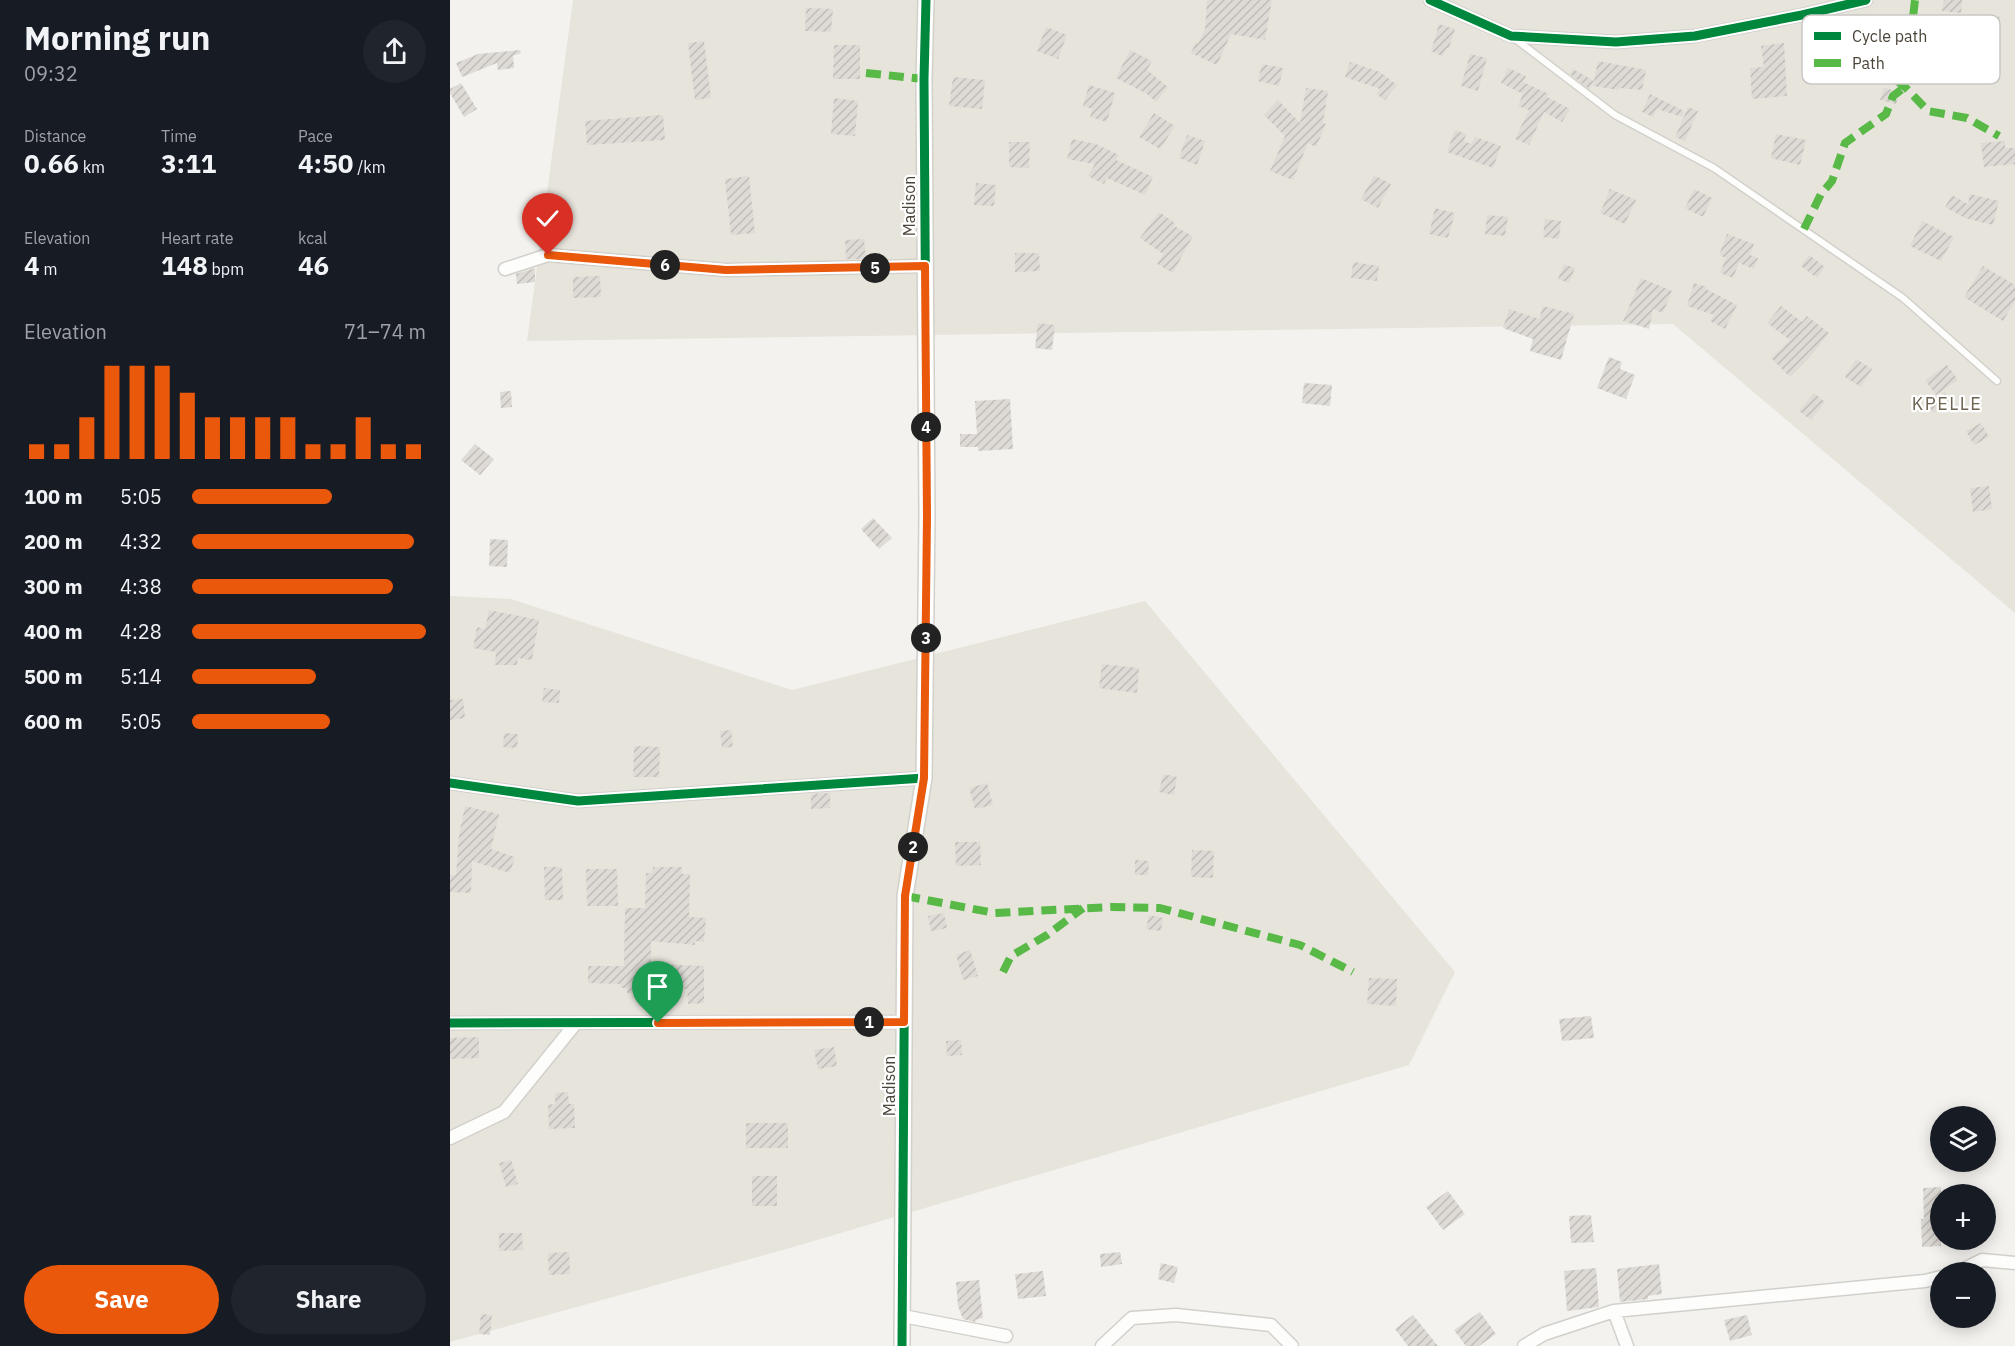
<!DOCTYPE html>
<html lang="en">
<head>
<meta charset="utf-8">
<style>
	:root { --surface:#171b24; --page:#20242c; --text:#f1f3f6; --muted:#9ea1a6; --accent:#ea580c }
	body { margin:0; font-family:"IBM Plex Sans",sans-serif; background:var(--page); color:var(--text); height:100vh; display:flex; flex-direction:column; font-size:22px; white-space:nowrap }
	* { box-sizing:border-box; margin:0 }
	p { font-size:20px; color:var(--muted) }
	.icon { flex:none; width:33px; height:33px; fill:none; stroke:currentColor; stroke-width:2; stroke-linecap:round; stroke-linejoin:round }
	.map { position:relative; flex:1; overflow:hidden }
	.details { display:flex; flex-direction:column; background:var(--surface); width:450px }
	.details>* { flex:none }
	.buttons { position:absolute; left:1480px; top:1106px; display:grid; gap:12px }
	.buttons a { display:grid; place-items:center; width:66px; height:66px; border-radius:50%; background:var(--surface); box-shadow:0 3px 15px #0003; font-size:30px }
	.pin { position:absolute; display:grid; place-items:center; width:51px; height:51px; color:#fff; margin:-62px -26px; border-radius:50% 50% 50% 0; rotate:-45deg; box-shadow:0 0 6px #0007 }
	.pin .icon { rotate:45deg }
	.km { position:absolute; width:30px; height:30px; margin:-15px; border-radius:50%; background:#222; color:#fff; font-size:16px; line-height:30px; text-align:center }
	.round { display:grid; place-items:center; flex:none; width:63px; height:63px; border-radius:32px; background:var(--page) }
	.head { display:flex; align-items:center; justify-content:space-between; height:102px; padding:0 24px }
	h1 { font-size:33px; font-weight:800; line-height:45px }
	.metrics { display:grid; grid-template-columns:repeat(3,1fr); gap:9px; height:102px; padding:6px 24px }
	.metrics div { display:grid; align-content:center }
	.metrics b { font-size:26px; font-weight:800 }
	.metrics small { font-size:16px; font-weight:400 }
	.metrics p { font-size:16px }
	.chart { height:168px; padding:12px 24px }
	.chart p { display:flex; justify-content:space-between }
	.chart svg { width:100%; height:108px; margin-top:6px; stroke:var(--accent); stroke-width:6 }
	.button { display:flex; gap:12px; margin-top:auto; padding:12px 24px }
	.button a { flex:1; height:69px; border-radius:36px; background:var(--accent); color:#fff; font-size:24px; font-weight:800; line-height:69px; text-align:center }
	.button a+a { background:var(--page); color:var(--text) }
	ul { padding:0 24px; list-style:none; font-size:20px }
	li { display:grid; grid-template-columns:96px 72px 1fr; align-items:center; height:45px }
	li i { height:15px; border-radius:8px; background:var(--accent) }
	main { display:flex; flex:1; min-height:0 }
	.map>svg:first-child { display:block }
</style>
</head>
<body>
<main>
<section class="details">
<div class="head"><div><h1>Morning run</h1><p>09:32</p></div><a class="round"><svg class="icon" aria-label="share" viewBox="0 0 24 24"><path d="M12 15V3M7 8l5-5 5 5M5 13v7h14v-7"/></svg></a></div>
<div class="metrics">
<div><p>Distance</p><b>0.66<small> km</small></b></div>
<div><p>Time</p><b>3:11</b></div>
<div><p>Pace</p><b>4:50<small> /km</small></b></div>
</div>
<div class="metrics">
<div><p>Elevation</p><b>4<small> m</small></b></div>
<div><p>Heart rate</p><b>148<small> bpm</small></b></div>
<div><p>kcal</p><b>46</b></div>
</div>
<div class="chart"><p><span>Elevation</span>71–74 m</p>
<svg viewBox="0 0 160 44" preserveAspectRatio="none"><path d="M5 44V38M15 44V38M25 44V27M35 44V6M45 44V6M55 44V6M65 44V17M75 44V27M85 44V27M95 44V27M105 44V27M115 44V38M125 44V38M135 44V27M145 44V38M155 44V38"/></svg>
</div>
<ul>
<li><b>100 m</b>5:05<i style="width:60%"></i></li>
<li><b>200 m</b>4:32<i style="width:95%"></i></li>
<li><b>300 m</b>4:38<i style="width:86%"></i></li>
<li><b>400 m</b>4:28<i style="width:100%"></i></li>
<li><b>500 m</b>5:14<i style="width:53%"></i></li>
<li><b>600 m</b>5:05<i style="width:59%"></i></li>
</ul>
<div class="button"><a>Save</a><a>Share</a></div>
</section>
<div class="map">
<svg width="1565" height="1346" viewBox="0 0 1565 1346">
	<defs>
		<pattern id="building-hatch" width="6" height="6" patternUnits="userSpaceOnUse" patternTransform="scale(1.5)"><rect width="6" height="6" fill="#dedbd6"/><path d="M-1 1l2-2M0 6l6-6M5 7l2-2" fill="none" stroke="#c0bdb8"/></pattern>
	</defs>
	<rect width="100%" height="100%" fill="#f4f2ee"/>
	<!-- residential -->
	<path fill="#e7e4dc" d="M 123,0 L 1565,0 L 1565,613 L 1223,324 L 77,341 Z
		M 0,596 L 61,599 L 342,690 L 695,601 L 1005,972 L 959,1065 L 340,1248 L 0,1342 Z"/>
	<!-- building -->
	<path fill="url(#building-hatch)" d="M 757,0 L 822,0 L 815,40 L 781,34 L 767,65 L 741,53 L 746,42 L 748,44 L 755,29 Z
		M 1494,0 L 1512,0 L 1511,13 L 1492,11 Z
		M 356,8 L 383,9 L 381,32 L 355,31 Z
		M 1518,14 L 1550,17 L 1547,44 L 1515,41 Z
		M 989,24 L 1005,29 L 999,48 L 997,48 L 992,56 L 981,51 Z
		M 596,27 L 617,35 L 608,59 L 587,51 Z
		M 254,41 L 261,98 L 245,100 L 238,43 Z
		M 1334,43 L 1337,96 L 1302,99 L 1300,68 L 1314,67 L 1311,46 Z
		M 384,45 L 410,45 L 410,79 L 383,79 Z
		M 70,50 L 71,53 L 63,56 L 64,68 L 48,70 L 47,63 L 12,77 L 6,63 L 28,54 Z
		M 680,50 L 702,61 L 697,70 L 718,87 L 706,102 L 697,94 L 666,78 Z
		M 1020,54 L 1037,58 L 1028,91 L 1011,86 Z
		M 1148,61 L 1196,70 L 1192,90 L 1169,88 L 1169,90 L 1143,86 Z
		M 900,62 L 930,72 L 947,85 L 935,100 L 926,94 L 930,89 L 895,77 Z
		M 812,64 L 833,68 L 829,86 L 808,81 Z
		M 1058,68 L 1076,76 L 1073,82 L 1099,94 L 1097,97 L 1120,109 L 1112,122 L 1094,112 L 1079,145 L 1065,139 L 1079,110 L 1068,106 L 1073,94 L 1051,83 Z
		M 1123,69 L 1144,81 L 1139,89 L 1120,74 Z
		M 503,77 L 535,80 L 532,109 L 499,106 Z
		M 11,83 L 27,109 L 14,117 L 0,93 L 0,89 Z
		M 639,85 L 665,93 L 657,122 L 640,117 L 642,109 L 633,106 Z
		M 856,88 L 878,91 L 873,123 L 876,124 L 866,147 L 858,143 L 843,180 L 820,171 L 835,136 L 814,115 L 828,100 L 850,123 Z
		M 1434,88 L 1450,92 L 1446,104 L 1430,100 Z
		M 1200,94 L 1234,111 L 1232,117 L 1207,109 L 1203,117 L 1192,112 Z
		M 384,98 L 408,101 L 405,136 L 381,134 Z
		M 1238,107 L 1248,111 L 1235,141 L 1225,137 Z
		M 704,113 L 725,126 L 710,149 L 689,137 Z
		M 213,115 L 215,140 L 137,145 L 135,121 Z
		M 1005,130 L 1016,134 L 1014,141 L 1021,144 L 1025,137 L 1051,146 L 1043,168 L 997,152 Z
		M 1326,134 L 1356,140 L 1350,165 L 1321,158 Z
		M 737,135 L 755,141 L 747,165 L 729,158 Z
		M 622,139 L 646,144 L 669,155 L 666,160 L 703,177 L 695,195 L 657,178 L 654,184 L 638,176 L 645,164 L 617,159 Z
		M 1555,141 L 1555,148 L 1565,148 L 1565,164 L 1534,167 L 1531,143 Z
		M 559,142 L 580,142 L 579,168 L 559,167 Z
		M 924,175 L 941,184 L 928,208 L 911,199 Z
		M 299,176 L 305,233 L 281,235 L 275,179 Z
		M 526,183 L 546,185 L 544,206 L 524,205 Z
		M 1160,189 L 1186,200 L 1175,224 L 1150,213 Z
		M 1244,189 L 1262,198 L 1253,217 L 1235,208 Z
		M 1520,194 L 1549,201 L 1543,225 L 1515,218 L 1495,207 L 1502,195 L 1518,204 Z
		M 985,208 L 1005,213 L 998,238 L 979,234 Z
		M 709,212 L 725,223 L 724,226 L 743,236 L 723,273 L 707,264 L 713,254 L 690,238 Z
		M 1037,215 L 1058,217 L 1055,236 L 1035,234 Z
		M 1095,219 L 1111,221 L 1109,239 L 1093,237 Z
		M 1472,221 L 1504,237 L 1491,261 L 1460,246 Z
		M 1277,234 L 1304,244 L 1300,255 L 1308,258 L 1304,269 L 1289,263 L 1283,278 L 1270,273 L 1276,258 L 1269,255 Z
		M 414,239 L 416,259 L 396,259 L 395,240 Z
		M 565,253 L 589,253 L 590,271 L 565,272 Z
		M 1359,255 L 1375,267 L 1367,278 L 1351,266 Z
		M 903,262 L 929,266 L 927,281 L 901,278 Z
		M 1114,264 L 1125,268 L 1119,283 L 1108,279 Z
		M 1533,266 L 1565,285 L 1565,301 L 1553,321 L 1514,297 Z
		M 85,268 L 85,282 L 67,284 L 66,274 Z
		M 150,276 L 151,297 L 123,298 L 123,277 Z
		M 1191,278 L 1222,291 L 1213,313 L 1203,309 L 1199,329 L 1173,321 Z
		M 1244,283 L 1257,287 L 1256,289 L 1287,305 L 1275,329 L 1260,321 L 1264,315 L 1237,306 Z
		M 1093,306 L 1124,314 L 1111,360 L 1080,351 L 1083,339 L 1053,328 L 1059,309 L 1089,319 Z
		M 1331,306 L 1352,322 L 1357,316 L 1379,333 L 1361,356 L 1340,377 L 1321,358 L 1340,340 L 1317,323 Z
		M 588,323 L 605,325 L 602,350 L 585,348 Z
		M 1159,357 L 1172,362 L 1170,369 L 1185,375 L 1176,399 L 1147,388 Z
		M 1406,359 L 1422,369 L 1411,387 L 1395,377 Z
		M 1497,365 L 1508,380 L 1486,395 L 1475,380 Z
		M 854,383 L 882,385 L 880,406 L 852,403 Z
		M 61,391 L 62,407 L 51,408 L 50,392 Z
		M 1495,392 L 1500,404 L 1483,413 L 1477,402 Z
		M 1364,393 L 1375,402 L 1361,420 L 1349,411 Z
		M 560,399 L 563,449 L 528,451 L 528,447 L 510,447 L 510,434 L 527,434 L 525,401 Z
		M 1531,423 L 1539,437 L 1524,445 L 1516,431 Z
		M 25,444 L 44,459 L 30,475 L 11,460 Z
		M 1539,486 L 1542,509 L 1523,512 L 1520,488 Z
		M 423,518 L 442,538 L 429,549 L 411,529 Z
		M 40,539 L 58,540 L 57,567 L 39,566 Z
		M 39,610 L 89,620 L 82,660 L 68,658 L 67,665 L 45,665 L 46,652 L 23,648 L 27,627 L 35,629 Z
		M 652,664 L 689,668 L 687,693 L 649,688 Z
		M 94,688 L 110,690 L 109,703 L 92,702 Z
		M 13,699 L 15,718 L 0,720 L 0,700 Z
		M 281,730 L 283,747 L 272,748 L 270,731 Z
		M 54,733 L 68,734 L 67,748 L 53,747 Z
		M 184,746 L 210,747 L 209,777 L 183,777 Z
		M 713,774 L 727,777 L 724,795 L 709,792 Z
		M 537,783 L 543,805 L 525,809 L 519,788 Z
		M 380,793 L 380,808 L 361,809 L 361,794 Z
		M 15,806 L 49,814 L 41,849 L 65,857 L 60,873 L 22,861 L 21,893 L 0,892 L 0,875 L 6,875 L 9,835 Z
		M 505,842 L 530,842 L 531,865 L 506,866 Z
		M 742,850 L 764,851 L 763,878 L 741,877 Z
		M 685,860 L 699,861 L 698,875 L 685,875 Z
		M 94,867 L 112,867 L 113,900 L 95,900 Z
		M 203,867 L 232,867 L 232,874 L 240,874 L 239,917 L 256,918 L 254,942 L 245,941 L 245,945 L 201,941 L 201,964 L 254,966 L 254,1003 L 238,1004 L 237,989 L 190,988 L 190,993 L 177,993 L 177,988 L 171,988 L 171,984 L 138,983 L 138,966 L 174,966 L 175,908 L 195,908 L 196,873 L 202,873 Z
		M 136,869 L 167,869 L 168,906 L 137,906 Z
		M 494,913 L 497,928 L 481,931 L 478,916 Z
		M 699,915 L 713,918 L 711,931 L 696,929 Z
		M 520,950 L 528,976 L 513,980 L 506,955 Z
		M 919,978 L 947,979 L 946,1006 L 917,1004 Z
		M 1141,1016 L 1144,1038 L 1112,1041 L 1109,1019 Z
		M 29,1037 L 29,1058 L 0,1059 L 0,1038 Z
		M 511,1040 L 512,1055 L 497,1056 L 496,1041 Z
		M 384,1047 L 387,1066 L 368,1069 L 364,1050 Z
		M 118,1092 L 119,1104 L 124,1104 L 125,1128 L 99,1129 L 98,1105 L 105,1104 L 105,1093 Z
		M 296,1123 L 338,1123 L 338,1148 L 296,1148 Z
		M 61,1160 L 68,1184 L 56,1187 L 49,1163 Z
		M 302,1176 L 327,1176 L 327,1206 L 302,1206 Z
		M 1491,1187 L 1491,1246 L 1472,1247 L 1471,1219 L 1474,1219 L 1473,1188 Z
		M 998,1191 L 1015,1214 L 993,1230 L 976,1207 Z
		M 1141,1215 L 1144,1242 L 1121,1243 L 1119,1216 Z
		M 49,1233 L 72,1233 L 73,1250 L 49,1251 Z
		M 119,1252 L 120,1274 L 99,1275 L 98,1253 Z
		M 670,1252 L 672,1264 L 651,1267 L 650,1254 Z
		M 711,1263 L 728,1267 L 724,1283 L 708,1279 Z
		M 1209,1264 L 1212,1294 L 1198,1296 L 1198,1299 L 1170,1302 L 1167,1269 Z
		M 1146,1268 L 1149,1307 L 1117,1311 L 1114,1271 Z
		M 593,1271 L 596,1296 L 568,1299 L 565,1274 Z
		M 529,1280 L 533,1318 L 525,1320 L 526,1322 L 513,1319 L 508,1306 L 506,1282 Z
		M 1030,1312 L 1046,1334 L 1029,1346 L 1016,1346 L 1004,1330 Z
		M 31,1314 L 42,1315 L 40,1335 L 29,1334 Z
		M 963,1315 L 988,1346 L 958,1346 L 945,1329 Z
		M 1297,1315 L 1302,1335 L 1280,1341 L 1274,1320 Z"/>
	<g fill="none" stroke-linecap="round" stroke-linejoin="round">
		<defs>
			<path id="service" d="M 1064,38 L 1165,115 L 1264,168 L 1453,298 L 1547,381"/>
			<path id="minor" d="M 980,0 L 1061,36 L 1166,42 L 1245,36 L 1352,15 L 1416,0
				M 55,269 L 98,255 L 276,270 L 475,266
				M 0,783 L 128,801 L 474,778
				M 0,1023 L 454,1022
				M 0,1138 L 54,1112 L 126,1023
				M 1508,1272 L 1532,1260 L 1565,1263
				M 453,1316 L 556,1336
				M 652,1346 L 682,1318 L 726,1315 L 821,1325 L 842,1346
				M 1074,1346 L 1094,1334 L 1164,1311
				M 1177,1346 L 1164,1311 L 1475,1281 L 1491,1277"/>
			<path id="tertiary" d="M 452,1346 L 455,896 L 474,778 L 477,516 L 474,79 L 476,0"/>
		</defs>
		<!-- service casing -->
		<use href="#service" stroke="#d2d0cb" stroke-width="9"/>
		<!-- minor casing -->
		<use href="#minor" stroke="#d2d0cb" stroke-width="15"/>
		<!-- tertiary casing -->
		<use href="#tertiary" stroke="#d2d0cb" stroke-width="18"/>
		<!-- service -->
		<use href="#service" stroke="#fdfdfc" stroke-width="6"/>
		<!-- minor -->
		<use href="#minor" stroke="#fdfdfc" stroke-width="12"/>
		<!-- tertiary -->
		<use href="#tertiary" stroke="#fdfdfc" stroke-width="15"/>
		<!-- quiet -->
		<path stroke="#58b947" stroke-width="8" stroke-dasharray="15 8" stroke-linecap="butt" d="M 1352,15 L 1421,60 L 1455,87 L 1478,111 L 1517,118 L 1549,136
			M 416,73 L 474,79
			M 1354,229 L 1371,194 L 1382,181 L 1395,143 L 1436,114 L 1443,96 L 1455,87 L 1465,0
			M 455,896 L 545,913 L 661,907 L 710,908 L 850,945 L 903,972
			M 553,972 L 561,956 L 597,935 L 633,908"/>
		<defs>
			<path id="cycleway" d="M 980,0 L 1061,36 L 1166,42 L 1245,36 L 1352,15 L 1416,0
				M 0,783 L 128,801 L 474,778
				M 0,1023 L 454,1022
				M 452,1346 L 455,896 L 474,778 L 477,516 L 474,79 L 476,0"/>
		</defs>
		<!-- cycleway casing -->
		<use href="#cycleway" stroke="#fff" stroke-width="13"/>
		<!-- cycleway -->
		<use href="#cycleway" stroke="#00873e" stroke-width="9"/>
	</g>
	<g fill="none" stroke-linecap="round" stroke-linejoin="round">
		<defs>
			<path id="route" d="M 98,255 L 276,270 L 475,266 L 477,516 L 474,778 L 455,896 L 454,1022 L 208,1023"/>
		</defs>
		<!-- route casing -->
		<use href="#route" stroke="#fff" stroke-width="12"/>
		<!-- route -->
		<use href="#route" stroke="#ea580c" stroke-width="8"/>
	</g>
	<g text-anchor="middle" stroke-width="4.5" stroke-linejoin="round" paint-order="stroke">
		<!-- street labels -->
		<g font-size="16" fill="#4b4439" stroke="#fff">
			<text transform="translate(459 206) rotate(-90)" y="6">Madison</text>
			<text transform="translate(439 1086) rotate(-90)" y="6">Madison</text>
		</g>
		<!-- neighbourhood labels -->
		<g font-size="18" letter-spacing="1.5" fill="#6e6250" stroke="#fff">
			<text x="1497" y="410">KPELLE</text>
		</g>
	</g>
	<!-- legend -->
	<rect x="1352" y="15" width="198" height="69" rx="9" fill="#fff" stroke="#c9c7c4" stroke-width="1.5"/>
	<rect x="1364" y="32" width="27" height="8" fill="#00873e"/>
	<rect x="1364" y="59" width="27" height="8" fill="#58b947"/>
	<g font-size="16" fill="#4b4439">
		<text x="1402" y="42">Cycle path</text>
		<text x="1402" y="69">Path</text>
	</g>
</svg>
<div class="buttons">
<a><svg class="icon" aria-label="layers" viewBox="0 0 24 24"><path d="M12 4l9 5-9 5-9-5zM3 14l9 5 9-5"/></svg></a>
<a>+</a>
<a>−</a>
</div>
<div class="pin" style="left:208px;top:1023px;background:#1e9e55"><svg class="icon" aria-label="arrive" viewBox="0 0 24 24"><path d="M6 21V4h12l-3 4 3 4H6"/></svg></div>
<div class="pin" style="left:98px;top:255px;background:#d93025"><svg class="icon" aria-label="check" viewBox="0 0 24 24"><path d="M5 12l5 5 9-10"/></svg></div>
<b class="km" style="left:419px;top:1022px">1</b>
<b class="km" style="left:463px;top:847px">2</b>
<b class="km" style="left:476px;top:638px">3</b>
<b class="km" style="left:476px;top:427px">4</b>
<b class="km" style="left:425px;top:268px">5</b>
<b class="km" style="left:215px;top:265px">6</b>
</div>
</main>
</body>
</html>
